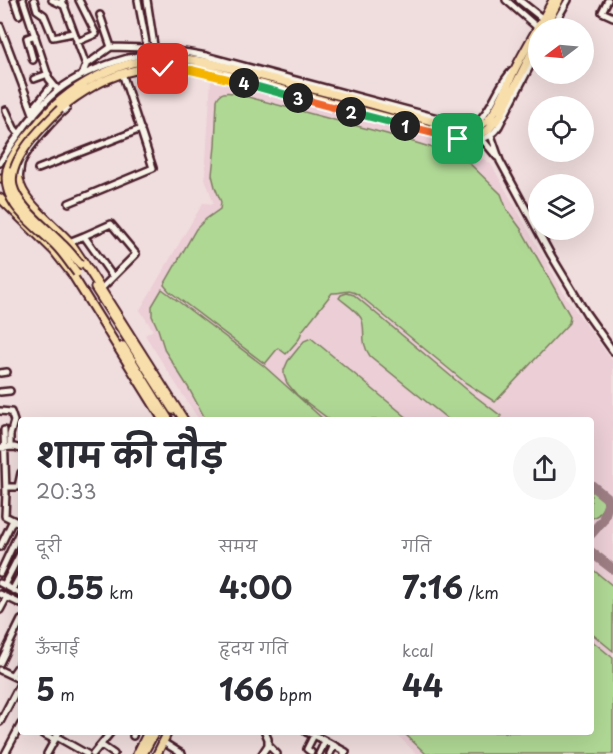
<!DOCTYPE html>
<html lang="hi">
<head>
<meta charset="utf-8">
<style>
	:root { --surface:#fff; --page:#f7f7f7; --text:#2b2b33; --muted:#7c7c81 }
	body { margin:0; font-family:"Playpen Sans","Playpen Sans Deva",sans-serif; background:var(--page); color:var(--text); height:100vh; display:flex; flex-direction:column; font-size:22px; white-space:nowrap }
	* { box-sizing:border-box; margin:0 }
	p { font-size:20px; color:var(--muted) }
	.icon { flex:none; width:33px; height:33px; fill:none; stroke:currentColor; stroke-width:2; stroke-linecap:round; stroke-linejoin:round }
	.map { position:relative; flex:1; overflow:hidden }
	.panel { position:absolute; left:18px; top:417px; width:576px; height:318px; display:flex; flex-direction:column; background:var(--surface); border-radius:6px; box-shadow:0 6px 24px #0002 }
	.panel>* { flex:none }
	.needle { width:39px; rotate:254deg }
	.tools { position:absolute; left:528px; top:18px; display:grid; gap:12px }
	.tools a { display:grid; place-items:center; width:66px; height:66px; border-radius:50%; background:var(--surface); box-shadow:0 6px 24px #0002; font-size:30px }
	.pin { position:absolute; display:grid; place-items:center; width:51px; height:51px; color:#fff; margin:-26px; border-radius:12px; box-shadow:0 3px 9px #0006 }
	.km { position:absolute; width:30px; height:30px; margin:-15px; border-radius:50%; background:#222; color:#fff; font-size:16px; line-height:30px; text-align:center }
	.round { display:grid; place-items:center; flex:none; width:63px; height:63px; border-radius:32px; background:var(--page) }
	.overview { display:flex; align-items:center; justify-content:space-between; height:102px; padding:0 18px }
	h1 { font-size:33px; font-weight:700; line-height:45px }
	.figures { display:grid; grid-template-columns:repeat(3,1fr); gap:9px; height:102px; padding:6px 18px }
	.figures div { display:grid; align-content:center }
	.figures b { font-size:30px; font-weight:700 }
	.figures small { font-size:16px; font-weight:400 }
	.figures p { font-size:16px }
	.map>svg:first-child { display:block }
</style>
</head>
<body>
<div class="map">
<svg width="613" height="754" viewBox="0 0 613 754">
	<rect width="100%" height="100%" fill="#f0dddd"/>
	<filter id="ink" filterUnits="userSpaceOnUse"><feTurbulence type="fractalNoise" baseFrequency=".0167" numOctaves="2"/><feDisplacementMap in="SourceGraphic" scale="12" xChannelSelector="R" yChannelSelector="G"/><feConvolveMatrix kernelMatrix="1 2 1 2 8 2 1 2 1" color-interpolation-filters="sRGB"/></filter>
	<g filter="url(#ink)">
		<!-- built -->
		<path fill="#ebced6" d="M 211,79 L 437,140 L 445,145 L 468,149 L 491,164 L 567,299 L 613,362 L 613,754 L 417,754 L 394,732 L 591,732 L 591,420 L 199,420 L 145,335 L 153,330 L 140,310 L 203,203 L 214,204 L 205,178 Z"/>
		<!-- green -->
		<path fill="#b0d895" stroke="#7d7c60" stroke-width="1.5" d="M 233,93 L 387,134 L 456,155 L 467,161 L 501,194 L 507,210 L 521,229 L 570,316 L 569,323 L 495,402 L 466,383 L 359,295 C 347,287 344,294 332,293 L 302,331 L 299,339 L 286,354 L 278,348 L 265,364 L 169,291 L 164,285 L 196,229 L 206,219 L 220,209 L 221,202 L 215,187 L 212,175 L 215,146 L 217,100 C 219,92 226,92 233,93 Z
			M 162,289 L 264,366 L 323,419 L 322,420 L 206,420 L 188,387 L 165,351 L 158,329 L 152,316 L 152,306 Z
			M 347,293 L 354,295 L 471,393 L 501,416 L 498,420 L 449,420 L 370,356 C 359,341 367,330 361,318 C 356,310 346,304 339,298 L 341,295 Z
			M 311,338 L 410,420 L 330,420 L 297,395 L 287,383 L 284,375 L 284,370 L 288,361 L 304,341 Z
			M 591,487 L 601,495 L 605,505 L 598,515 L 591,519 Z
			M 591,568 L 613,586 L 613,651 L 591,633 Z
			M 591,640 L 613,658 L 613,754 L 426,754 L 403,732 L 591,732 Z"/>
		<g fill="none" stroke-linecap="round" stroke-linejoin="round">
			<!-- taxiway -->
			<path stroke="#9d7e84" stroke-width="10" d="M 591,485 L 607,498 L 609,502 L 603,520 L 591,534
				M 591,552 L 613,569"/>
			<defs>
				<path id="minor" d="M 14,0 L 19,15
					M 23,0 L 49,79 L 58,90
					M 34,0 L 37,10 L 44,15 L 53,37 L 73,33
					M 52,0 L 65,6
					M 62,0 L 86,65
					M 138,0 L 147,48
					M 147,0 L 155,52
					M 506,0 L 538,28
					M 519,0 L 543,19
					M 608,0 L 602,12 L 613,17
					M 100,15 L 111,47
					M 0,26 L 34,116
					M 552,28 L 568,0
					M 77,42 L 96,34 L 79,0
					M 33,60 L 27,38 L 35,35
					M 193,70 L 422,130
					M 82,75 L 86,65 L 111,47 L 147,48 L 155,52
					M 34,79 L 48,74
					M 6,110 L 14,128 L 19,134
					M 32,110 L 53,84
					M 491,135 L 500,161 L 551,255 L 586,313 L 613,351
					M 449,137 C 468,141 487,145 499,126 L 538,51
					M 482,139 L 497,157
					M 0,163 C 13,141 37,107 57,91 C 77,75 103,65 128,58 C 143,55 159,50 174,51 C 185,52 196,54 206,56 L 460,124 C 466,123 473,124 479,120 C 493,108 498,84 512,71
					M 38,169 L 141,129
					M 19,179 C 20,174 20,169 21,164 C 26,150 55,118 67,108
					M 69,203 L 153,168 L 123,76
					M 84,236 L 111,224 L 136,254 L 101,289
					M 69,242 L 84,236 L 113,277
					M 0,373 L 7,372
					M 0,392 L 10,391
					M 0,411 L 11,412 L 14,421 L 10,435 L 10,447
					M 4,430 L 6,493 L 5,516 L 21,524
					M 0,448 L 14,447 L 21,449
					M 6,487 L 18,487 L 21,473
					M 0,547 L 13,520
					M 0,573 L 21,528
					M 0,583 L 21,594
					M 4,585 L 21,552
					M 13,589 L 21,574
					M 0,594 L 21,604
					M 0,610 L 7,597
					M 0,663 L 21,620
					M 0,670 L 21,680
					M 12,675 L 21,662
					M 0,722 L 21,682
					M 39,732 L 55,740
					M 265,732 L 268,739 L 268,745 L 277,754
					M 306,732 L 314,735 L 346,752 L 344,754
					M 133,736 L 134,732
					M 57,737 L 87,754
					M 163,742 L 182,754
					M 101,745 L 114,754
					M 311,752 L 307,749 L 314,735
					M 5,754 L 21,724
					M 47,754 L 59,732
					M 93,754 L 111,732
					M 262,754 L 268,745
					M 319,754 L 325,741
					M 330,754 L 334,745"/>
				<path id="major" d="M 544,28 L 559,0
					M 60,109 C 104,73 145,61 201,68 L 431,129 L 465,137 L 478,135 L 488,130 L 500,116 L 538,40
					M 7,170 C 12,153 23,141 34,128 C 67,86 116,59 170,58 C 182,58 194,60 206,62 L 349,98 L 456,128 C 468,130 478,129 487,121 C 499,109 507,85 515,69 C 527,45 541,23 553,0
					M 0,178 L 19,179 C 22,202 54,224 69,241 C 74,247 78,254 83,261 L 184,420
					M 0,198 L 54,251 L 72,274 L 163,420
					M 95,288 L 173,410
					M 123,346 L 169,420
					M 137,754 L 148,732
					M 143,754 L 155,732
					M 157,754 L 168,732"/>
			</defs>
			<!-- minor casing -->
			<use href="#minor" stroke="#4a1f2b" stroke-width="10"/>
			<!-- major casing -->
			<use href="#major" stroke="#4a1f2b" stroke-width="11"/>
			<!-- minor -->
			<use href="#minor" stroke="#f7f3e8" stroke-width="5"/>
			<!-- major -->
			<use href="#major" stroke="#f8deab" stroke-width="7"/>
			<defs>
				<path id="major-bridge" d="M 60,109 C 43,126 7,160 13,186 C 18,207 47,228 61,243 C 68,249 74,257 80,264
					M 7,170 C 0,204 35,225 56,246 C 64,254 70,264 77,273"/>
			</defs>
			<!-- major-bridge casing -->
			<use href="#major-bridge" stroke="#4a1f2b" stroke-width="11" stroke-linecap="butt"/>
			<!-- major-bridge -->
			<use href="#major-bridge" stroke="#f8deab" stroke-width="7"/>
		</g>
	</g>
	<g fill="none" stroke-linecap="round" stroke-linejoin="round" filter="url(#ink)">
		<defs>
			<path id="split-1" d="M 405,126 L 458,139"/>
			<path id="split-2" d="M 351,112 L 405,126"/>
			<path id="split-3" d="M 298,98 L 351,112"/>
			<path id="split-4" d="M 244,83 L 298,98"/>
			<path id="split-5" d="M 191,70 L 244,83"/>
			<path id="split-6" d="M 163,69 L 191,70"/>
		</defs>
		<!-- split-1 casing -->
		<use href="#split-1" stroke="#fff" stroke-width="12"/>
		<!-- split-2 casing -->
		<use href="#split-2" stroke="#fff" stroke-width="12"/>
		<!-- split-3 casing -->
		<use href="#split-3" stroke="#fff" stroke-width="12"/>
		<!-- split-4 casing -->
		<use href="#split-4" stroke="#fff" stroke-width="12"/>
		<!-- split-5 casing -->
		<use href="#split-5" stroke="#fff" stroke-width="12"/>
		<!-- split-6 casing -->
		<use href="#split-6" stroke="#fff" stroke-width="12"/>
		<!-- split-1 -->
		<use href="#split-1" stroke="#f0652b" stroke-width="8"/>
		<!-- split-2 -->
		<use href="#split-2" stroke="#22a559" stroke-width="8"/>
		<!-- split-3 -->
		<use href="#split-3" stroke="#f0652b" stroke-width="8"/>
		<!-- split-4 -->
		<use href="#split-4" stroke="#22a559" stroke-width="8"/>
		<!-- split-5 -->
		<use href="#split-5" stroke="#f5b400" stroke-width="8"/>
		<!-- split-6 -->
		<use href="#split-6" stroke="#f5b400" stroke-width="8"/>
	</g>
</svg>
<div class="tools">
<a><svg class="needle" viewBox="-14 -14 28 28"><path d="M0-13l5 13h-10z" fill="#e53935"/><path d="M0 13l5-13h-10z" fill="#7c7c81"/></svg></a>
<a><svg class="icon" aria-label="locate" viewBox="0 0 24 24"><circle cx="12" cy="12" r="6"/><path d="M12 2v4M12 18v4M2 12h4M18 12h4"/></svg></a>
<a><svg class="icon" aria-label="layers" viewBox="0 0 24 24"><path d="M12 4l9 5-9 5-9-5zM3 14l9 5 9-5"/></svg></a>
</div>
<div class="pin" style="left:458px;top:139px;background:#1e9e55"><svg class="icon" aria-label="arrive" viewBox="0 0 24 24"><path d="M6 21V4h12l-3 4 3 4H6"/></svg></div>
<div class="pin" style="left:163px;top:69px;background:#d93025"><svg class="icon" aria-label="check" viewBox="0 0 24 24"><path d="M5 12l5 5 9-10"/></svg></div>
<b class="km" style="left:405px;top:126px">1</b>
<b class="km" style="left:351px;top:112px">2</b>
<b class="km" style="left:298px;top:98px">3</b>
<b class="km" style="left:244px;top:83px">4</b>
<section class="panel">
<div class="overview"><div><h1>शाम की दौड़</h1><p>20:33</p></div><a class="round"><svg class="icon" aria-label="share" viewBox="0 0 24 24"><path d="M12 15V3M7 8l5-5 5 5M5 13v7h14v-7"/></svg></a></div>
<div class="figures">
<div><p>दूरी</p><b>0.55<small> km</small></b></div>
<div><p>समय</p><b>4:00</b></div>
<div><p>गति</p><b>7:16<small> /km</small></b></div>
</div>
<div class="figures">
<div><p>ऊँचाई</p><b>5<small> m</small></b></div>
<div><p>हृदय गति</p><b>166<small> bpm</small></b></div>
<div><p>kcal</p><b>44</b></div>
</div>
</section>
</div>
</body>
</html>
